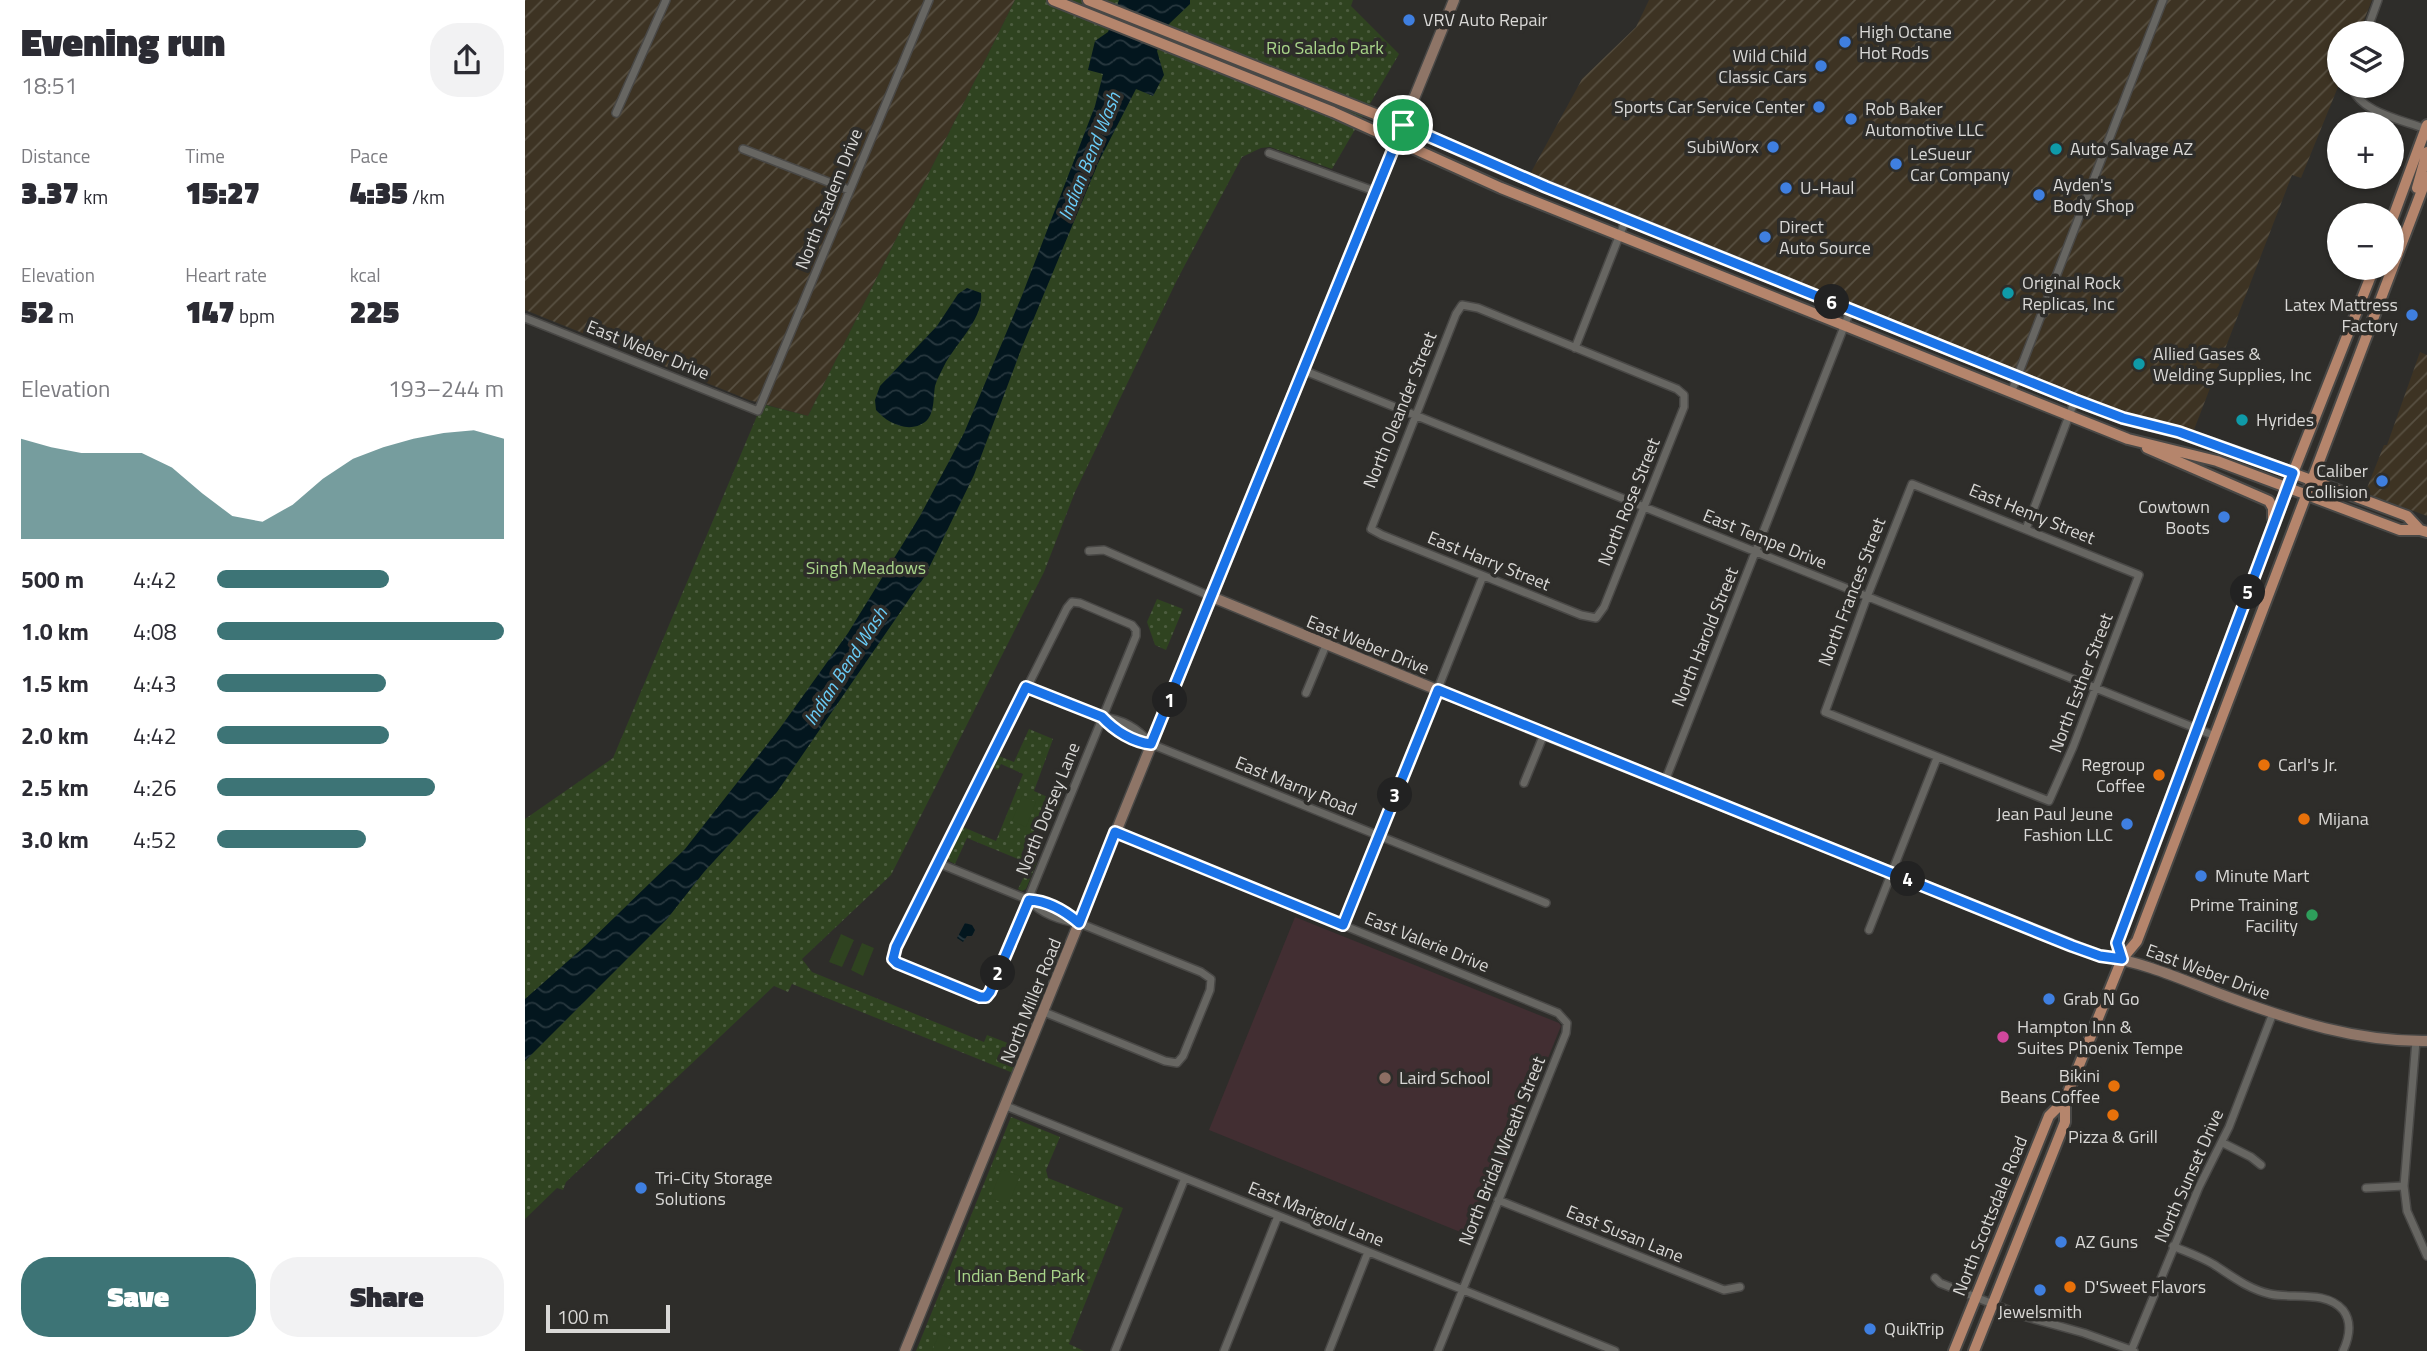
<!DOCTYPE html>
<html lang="en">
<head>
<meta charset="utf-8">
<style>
	:root { --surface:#fff; --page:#f2f2f3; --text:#2b2b33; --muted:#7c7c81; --accent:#3d7476 }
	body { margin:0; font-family:"Titillium Web",sans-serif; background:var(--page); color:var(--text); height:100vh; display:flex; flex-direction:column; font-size:26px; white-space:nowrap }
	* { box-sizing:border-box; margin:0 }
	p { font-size:23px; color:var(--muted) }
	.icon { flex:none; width:38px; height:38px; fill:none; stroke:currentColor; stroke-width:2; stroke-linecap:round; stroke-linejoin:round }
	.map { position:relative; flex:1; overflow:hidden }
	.side { display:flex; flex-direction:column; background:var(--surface); width:525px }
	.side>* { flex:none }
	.fabs { position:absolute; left:1802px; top:21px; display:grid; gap:14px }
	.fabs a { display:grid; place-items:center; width:77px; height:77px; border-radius:50%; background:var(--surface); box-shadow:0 2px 5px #0004; font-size:35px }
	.scale { position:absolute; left:21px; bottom:18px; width:124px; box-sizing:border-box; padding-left:7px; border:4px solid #d9d8d6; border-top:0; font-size:19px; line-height:24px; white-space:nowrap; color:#d9d8d6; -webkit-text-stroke:5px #2e2d2a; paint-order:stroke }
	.pin { position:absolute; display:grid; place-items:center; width:60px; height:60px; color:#fff; margin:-30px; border:4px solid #fff; border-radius:50%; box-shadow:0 2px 7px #0007 }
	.km { position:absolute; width:35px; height:35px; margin:-18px; border-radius:50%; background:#222; color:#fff; font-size:19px; line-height:35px; text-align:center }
	.round { display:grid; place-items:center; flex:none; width:74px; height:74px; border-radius:28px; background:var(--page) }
	.overview { display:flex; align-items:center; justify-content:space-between; height:119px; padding:0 21px }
	h1 { font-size:38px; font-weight:800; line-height:52px }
	.figures { display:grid; grid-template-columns:repeat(3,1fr); gap:10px; height:119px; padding:7px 21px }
	.figures div { display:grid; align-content:center }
	.figures b { font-size:30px; font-weight:800 }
	.figures small { font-size:19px; font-weight:400 }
	.figures p { font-size:19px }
	.chart { height:196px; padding:14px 21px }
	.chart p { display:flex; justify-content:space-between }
	.chart svg { width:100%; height:126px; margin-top:7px; fill:var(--accent); opacity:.7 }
	.cta { display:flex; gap:14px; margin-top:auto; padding:14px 21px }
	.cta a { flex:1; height:80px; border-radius:28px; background:var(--accent); color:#fff; font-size:28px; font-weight:800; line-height:80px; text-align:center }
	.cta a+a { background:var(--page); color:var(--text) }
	ul { padding:0 21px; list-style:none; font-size:23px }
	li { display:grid; grid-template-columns:112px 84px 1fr; align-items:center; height:52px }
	li i { height:18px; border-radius:9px; background:var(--accent) }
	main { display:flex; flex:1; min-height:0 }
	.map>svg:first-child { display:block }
</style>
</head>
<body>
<main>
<section class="side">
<div class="overview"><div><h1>Evening run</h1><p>18:51</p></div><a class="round"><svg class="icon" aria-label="share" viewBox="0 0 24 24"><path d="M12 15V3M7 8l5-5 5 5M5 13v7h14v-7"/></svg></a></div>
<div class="figures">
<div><p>Distance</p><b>3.37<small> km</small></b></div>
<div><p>Time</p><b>15:27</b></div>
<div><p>Pace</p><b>4:35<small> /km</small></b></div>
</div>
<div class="figures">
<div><p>Elevation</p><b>52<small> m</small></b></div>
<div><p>Heart rate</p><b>147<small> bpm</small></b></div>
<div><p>kcal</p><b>225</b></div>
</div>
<div class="chart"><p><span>Elevation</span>193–244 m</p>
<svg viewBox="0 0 160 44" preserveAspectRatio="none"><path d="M0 44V9L10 12L20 14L30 14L40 14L50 19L60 28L70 36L80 38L90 32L100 23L110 16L120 12L130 9L140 7L150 6L160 9V44z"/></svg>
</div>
<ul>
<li><b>500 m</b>4:42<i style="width:60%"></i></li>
<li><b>1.0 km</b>4:08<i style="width:100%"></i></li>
<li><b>1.5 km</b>4:43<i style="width:59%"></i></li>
<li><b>2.0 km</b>4:42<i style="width:60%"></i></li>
<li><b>2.5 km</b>4:26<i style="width:76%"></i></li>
<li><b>3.0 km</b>4:52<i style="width:52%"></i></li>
</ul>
<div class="cta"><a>Save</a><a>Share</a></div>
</section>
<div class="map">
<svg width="1902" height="1351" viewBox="0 0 1902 1351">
	<defs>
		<pattern id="industrial-furrows" width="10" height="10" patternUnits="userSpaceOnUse" patternTransform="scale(1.75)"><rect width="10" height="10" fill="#3d3323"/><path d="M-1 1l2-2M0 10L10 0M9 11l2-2" fill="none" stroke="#585042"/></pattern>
		<pattern id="grass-dots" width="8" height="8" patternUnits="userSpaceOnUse" patternTransform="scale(1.75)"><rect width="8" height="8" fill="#2f4320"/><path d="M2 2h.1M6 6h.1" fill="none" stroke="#4d5d40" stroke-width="1.8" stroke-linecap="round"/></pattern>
		<pattern id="water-waves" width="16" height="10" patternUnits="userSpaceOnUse" patternTransform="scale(1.75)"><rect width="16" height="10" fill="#03161e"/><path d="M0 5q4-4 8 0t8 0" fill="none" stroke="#27373e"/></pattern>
	</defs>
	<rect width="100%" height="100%" fill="#2e2d2a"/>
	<!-- industrial -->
	<path fill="url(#industrial-furrows)" d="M 0,0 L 490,0 L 283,416 L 224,400 L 0,310 Z
		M 1124,0 L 1847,0 L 1834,33 L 1815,33 L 1815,82 L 1776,178 L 1767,175 L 1667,435 L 1535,388 L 1004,176 L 1057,79 L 1111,27 Z
		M 1895,352 L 1902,355 L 1902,516 L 1840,493 L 1859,445 L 1862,445 Z"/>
	<!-- education -->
	<path fill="#422e32" d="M 770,917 L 1034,1023 L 1036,1026 L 950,1238 L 684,1130 Z"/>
	<!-- grass -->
	<path fill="url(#grass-dots)" d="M 490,0 L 828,0 L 826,6 L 874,54 L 807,169 L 745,147 L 736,148 L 717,157 L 652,280 L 550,492 L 519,572 L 366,875 L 277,959 L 287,972 L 459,1042 L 462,1035 L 503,1051 L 493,1075 L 267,984 L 263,992 L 249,986 L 41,1182 L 38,1190 L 32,1188 L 0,1219 L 0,819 L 88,758 L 237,404 L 283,416 Z
		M 632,599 L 658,609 L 641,650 L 630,645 L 622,622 Z
		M 504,729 L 528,739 L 509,791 L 536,803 L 533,810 L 520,805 L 508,833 L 505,833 L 496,855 L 512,862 L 501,889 L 497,891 L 493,889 L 505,864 L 442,838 L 430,864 L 424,861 L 423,857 L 438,827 L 471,841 L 498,774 L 476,764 L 473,770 L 468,768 L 474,756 L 489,762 Z
		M 486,1117 L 535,1137 L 521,1170 L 523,1178 L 598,1208 L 544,1344 L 559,1351 L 391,1351 Z"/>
	<!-- garden -->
	<path fill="#2f4320" d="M 497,796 L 511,802 L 501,827 L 487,821 Z
		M 316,934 L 329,940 L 317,967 L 304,962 Z
		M 337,943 L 349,948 L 338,976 L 326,970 Z
		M 477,1169 L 495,1176 L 483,1205 L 465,1198 Z
		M 414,1334 L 427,1339 L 422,1351 L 407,1351 Z"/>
	<!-- water -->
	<path fill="url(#water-waves)" d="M 594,0 L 665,0 L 665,4 L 644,24 L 632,51 L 639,75 L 628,96 L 611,89 L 574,161 L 497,347 L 449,475 L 400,576 L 252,792 L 179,872 L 142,919 L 0,1061 L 0,999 L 60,946 L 160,849 L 255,728 L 323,633 L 395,516 L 439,433 L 496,298 L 570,106 L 578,74 L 563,70 L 570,41 L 583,32 Z
		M 442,288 L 456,293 C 459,319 430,344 419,366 C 416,372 412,379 410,386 C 408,398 410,414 400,422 C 384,434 362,423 351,410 L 350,400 L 355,386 L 412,326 L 433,294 Z
		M 440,923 L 447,925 L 450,930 L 447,936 L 442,936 L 438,942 L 432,938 Z"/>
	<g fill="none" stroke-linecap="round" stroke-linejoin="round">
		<defs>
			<path id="street" d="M 1841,33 L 1853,0
				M 1826,86 C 1836,113 1875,119 1901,129
				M 91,113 L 141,0
				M 218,149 L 324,190
				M 744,153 L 852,192
				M 937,305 L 953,308 L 1152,389 L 1159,395 L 1159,407 L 1079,607 L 1071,618 L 1056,615 L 857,535 L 846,529 L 931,314 Z
				M 0,318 L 233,411 L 404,0
				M 1050,348 L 1101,219
				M 780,371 L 1690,736
				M 1486,393 L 1638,0
				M 1387,484 L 1614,575 L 1548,747 L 1524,801 L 1300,712 L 1342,597 Z
				M 1501,529 L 1550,400
				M 564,551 L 579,550 L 687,597
				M 547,602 L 555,603 L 607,625 L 611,630 L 611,636 L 465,992 L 461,997 L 455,997 L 371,963 L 368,959 L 368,954 L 542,608 Z
				M 501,687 L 577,717 C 597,719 613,728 626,744
				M 781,693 L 801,645
				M 577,717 C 583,724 601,738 609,741 C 614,744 621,743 626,744 L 1021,903
				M 1140,781 L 1326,309
				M 999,783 L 1019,734
				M 590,832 L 1033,1013 L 1042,1023 L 1041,1033 L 913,1351
				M 413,863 L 504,900 C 522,901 540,911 554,923
				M 504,900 C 516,914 536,921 554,923 L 676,972 L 686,979 L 685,990 L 658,1056 L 652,1063 L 640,1061 L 519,1012
				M 818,925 L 958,576
				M 1344,930 L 1412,758
				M 1891,1041 L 1879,1186 L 1882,1211 L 1902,1256
				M 481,1106 L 1090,1351
				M 1698,1143 L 1726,1157 L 1736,1165
				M 1841,1188 L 1879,1186
				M 973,1200 L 1199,1290 L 1215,1287
				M 1648,1246 C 1662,1252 1676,1257 1688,1264 C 1707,1276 1723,1289 1745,1294 C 1768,1299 1801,1290 1818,1310 C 1828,1323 1824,1338 1818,1351
				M 1410,1278 L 1415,1283 L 1498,1316 L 1559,1333 L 1609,1351
				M 590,1351 L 660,1178
				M 699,1351 L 753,1216
				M 804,1351 L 843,1252
				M 1606,1351 L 1674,1187 L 1704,1127 L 1748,1013"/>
			<path id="secondary" d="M 687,597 L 1019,734 L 1575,956 C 1621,962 1660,981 1703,997 C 1768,1021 1832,1042 1902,1041
				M 380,1351 L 929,0"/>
			<path id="primary" d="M 528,0 L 808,112 L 976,188 L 1603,439 L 1692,461 L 1875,530 L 1895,530 L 1902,532
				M 563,0 L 893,131 L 966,164 L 1550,400 L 1598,418 L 1653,432 L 1711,452 L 1882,516 L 1895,530
				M 1892,188 L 1902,152
				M 1867,220 L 1902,125
				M 1622,448 L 1744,501 L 1748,508 L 1748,518
				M 1597,959 L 1592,943 L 1768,473 L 1849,268
				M 1429,1351 L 1524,1116 L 1540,1100
				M 1449,1351 L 1540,1122 L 1540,1100 L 1597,959 L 1612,941 L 1902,177"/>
		</defs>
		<!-- street casing -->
		<use href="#street" stroke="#494846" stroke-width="10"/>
		<!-- secondary casing -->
		<use href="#secondary" stroke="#494846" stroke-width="13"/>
		<!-- primary casing -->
		<use href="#primary" stroke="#494846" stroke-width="14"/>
		<!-- street -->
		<use href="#street" stroke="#676662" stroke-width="7"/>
		<!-- secondary -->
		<use href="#secondary" stroke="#8e7567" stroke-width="10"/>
		<!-- primary -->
		<use href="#primary" stroke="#b5856c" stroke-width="10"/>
	</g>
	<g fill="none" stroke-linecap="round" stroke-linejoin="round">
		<defs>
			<path id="route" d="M 878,125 L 1021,187 L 1550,400 L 1598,418 L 1654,432 L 1768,473 L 1592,943 L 1597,959 L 1575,956 L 1547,946 L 913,690 L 818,925 L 590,832 L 554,923 C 540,911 522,901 504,900 L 465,992 L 461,997 L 455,997 L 372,963 L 368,959 L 371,947 L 501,687 L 577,717 C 590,731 608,742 626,744 Z"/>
		</defs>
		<!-- route casing -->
		<use href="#route" stroke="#fff" stroke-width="14"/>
		<!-- route -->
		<use href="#route" stroke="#1a73e8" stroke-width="9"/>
	</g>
	<!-- markers -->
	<g fill="#3f7fe0" stroke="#2e2d2a" stroke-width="2.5">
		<circle cx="884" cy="20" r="7"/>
		<circle cx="1320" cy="42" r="7"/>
		<circle cx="1296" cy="66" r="7"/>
		<circle cx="1294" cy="107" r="7"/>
		<circle cx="1326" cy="119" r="7"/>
		<circle cx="1248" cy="147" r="7"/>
		<circle cx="1371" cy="164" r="7"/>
		<circle cx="1261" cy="188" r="7"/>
		<circle cx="1514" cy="195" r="7"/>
		<circle cx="1240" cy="237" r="7"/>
		<circle cx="1887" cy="315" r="7"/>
		<circle cx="1857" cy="481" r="7"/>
		<circle cx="1699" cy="517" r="7"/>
		<circle cx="1602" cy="824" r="7"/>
		<circle cx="1676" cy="876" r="7"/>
		<circle cx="1524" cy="999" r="7"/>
		<circle cx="116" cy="1188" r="7"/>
		<circle cx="1536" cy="1242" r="7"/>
		<circle cx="1515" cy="1290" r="7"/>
		<circle cx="1345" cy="1329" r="7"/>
	</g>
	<g fill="#0f9aa8" stroke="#2e2d2a" stroke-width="2.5">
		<circle cx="1531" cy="149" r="7"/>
		<circle cx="1483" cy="293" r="7"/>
		<circle cx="1614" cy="364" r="7"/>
		<circle cx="1717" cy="420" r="7"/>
	</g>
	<g fill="#e8710a" stroke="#2e2d2a" stroke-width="2.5">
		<circle cx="1739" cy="765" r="7"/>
		<circle cx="1634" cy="775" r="7"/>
		<circle cx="1779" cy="819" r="7"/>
		<circle cx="1589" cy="1086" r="7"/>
		<circle cx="1588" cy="1115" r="7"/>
		<circle cx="1545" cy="1287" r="7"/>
	</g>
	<circle fill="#2e9e5b" stroke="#2e2d2a" stroke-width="2.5" cx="1787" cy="915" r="7"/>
	<circle fill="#d1479c" stroke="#2e2d2a" stroke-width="2.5" cx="1478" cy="1037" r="7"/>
	<circle fill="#8d6e63" stroke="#2e2d2a" stroke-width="2.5" cx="860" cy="1078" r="7"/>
	<g text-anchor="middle" stroke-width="7" stroke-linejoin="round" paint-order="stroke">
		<!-- poi labels -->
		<g font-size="18" fill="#d9d8d6" stroke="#2e2d2a" text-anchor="start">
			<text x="898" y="26">VRV Auto Repair</text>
			<text x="1334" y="38">High Octane<tspan x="1334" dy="21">Hot Rods</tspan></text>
			<text x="1282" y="62" text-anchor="end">Wild Child<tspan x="1282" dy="21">Classic Cars</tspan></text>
			<text x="1280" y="113" text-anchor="end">Sports Car Service Center</text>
			<text x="1340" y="115">Rob Baker<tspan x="1340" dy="21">Automotive LLC</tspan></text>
			<text x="1234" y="153" text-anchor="end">SubiWorx</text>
			<text x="1545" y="155">Auto Salvage AZ</text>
			<text x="1385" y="160">LeSueur<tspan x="1385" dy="21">Car Company</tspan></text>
			<text x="1528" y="191">Ayden's<tspan x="1528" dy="21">Body Shop</tspan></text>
			<text x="1275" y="194">U-Haul</text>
			<text x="1254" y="233">Direct<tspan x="1254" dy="21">Auto Source</tspan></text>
			<text x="1497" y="289">Original Rock<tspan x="1497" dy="21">Replicas, Inc</tspan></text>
			<text x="1873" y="311" text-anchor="end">Latex Mattress<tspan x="1873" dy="21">Factory</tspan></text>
			<text x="1628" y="360">Allied Gases &amp;<tspan x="1628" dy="21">Welding Supplies, Inc</tspan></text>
			<text x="1731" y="426">Hyrides</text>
			<text x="1843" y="477" text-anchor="end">Caliber<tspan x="1843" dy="21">Collision</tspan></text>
			<text x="1685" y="513" text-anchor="end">Cowtown<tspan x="1685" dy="21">Boots</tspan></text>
			<text x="1620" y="771" text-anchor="end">Regroup<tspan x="1620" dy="21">Coffee</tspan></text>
			<text x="1753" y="771">Carl's Jr.</text>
			<text x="1588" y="820" text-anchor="end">Jean Paul Jeune<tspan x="1588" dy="21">Fashion LLC</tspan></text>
			<text x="1793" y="825">Mijana</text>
			<text x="1690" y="882">Minute Mart</text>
			<text x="1773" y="911" text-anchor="end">Prime Training<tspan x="1773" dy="21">Facility</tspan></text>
			<text x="1538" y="1005">Grab N Go</text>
			<text x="1492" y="1033">Hampton Inn &amp;<tspan x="1492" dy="21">Suites Phoenix Tempe</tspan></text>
			<text x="1575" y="1082" text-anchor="end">Bikini<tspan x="1575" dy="21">Beans Coffee</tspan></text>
			<text x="874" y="1084">Laird School</text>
			<text x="1588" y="1143" text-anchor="middle">Pizza &amp; Grill</text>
			<text x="130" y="1184">Tri-City Storage<tspan x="130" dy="21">Solutions</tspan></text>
			<text x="1550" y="1248">AZ Guns</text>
			<text x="1559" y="1293">D'Sweet Flavors</text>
			<text x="1515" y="1318" text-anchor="middle">Jewelsmith</text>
			<text x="1359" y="1335">QuikTrip</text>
		</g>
		<!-- park labels -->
		<g font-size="18" fill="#a9d58a" stroke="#2e2d2a">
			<text x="800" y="54">Rio Salado Park</text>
			<text x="341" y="574">Singh Meadows</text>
			<text x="496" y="1282">Indian Bend Park</text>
		</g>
		<!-- street labels -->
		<g font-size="18" fill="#d9d8d6" stroke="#2e2d2a">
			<text transform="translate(304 199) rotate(-68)" y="6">North Stadem Drive</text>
			<text transform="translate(123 350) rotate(22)" y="6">East Weber Drive</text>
			<text transform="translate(875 410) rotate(-68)" y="6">North Oleander Street</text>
			<text transform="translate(1104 502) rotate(-68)" y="6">North Rose Street</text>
			<text transform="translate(1507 514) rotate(22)" y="6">East Henry Street</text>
			<text transform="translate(1240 539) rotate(22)" y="6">East Tempe Drive</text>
			<text transform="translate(964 561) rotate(22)" y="6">East Harry Street</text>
			<text transform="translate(1327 592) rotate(-69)" y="6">North Frances Street</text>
			<text transform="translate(1180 637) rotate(-68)" y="6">North Harold Street</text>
			<text transform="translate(843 645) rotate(22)" y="6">East Weber Drive</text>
			<text transform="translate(1556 683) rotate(-69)" y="6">North Esther Street</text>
			<text transform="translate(771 786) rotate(22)" y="6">East Marny Road</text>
			<text transform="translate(523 809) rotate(-68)" y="6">North Dorsey Lane</text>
			<text transform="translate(902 942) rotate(22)" y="6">East Valerie Drive</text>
			<text transform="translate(1683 972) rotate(20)" y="6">East Weber Drive</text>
			<text transform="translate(506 1001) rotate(-68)" y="6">North Miller Road</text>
			<text transform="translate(977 1151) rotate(-68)" y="6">North Bridal Wreath Street</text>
			<text transform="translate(1664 1176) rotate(-66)" y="6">North Sunset Drive</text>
			<text transform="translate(791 1214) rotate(22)" y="6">East Marigold Lane</text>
			<text transform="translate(1465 1216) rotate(-68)" y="6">North Scottsdale Road</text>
			<text transform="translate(1100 1234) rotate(22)" y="6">East Susan Lane</text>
		</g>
		<!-- water labels -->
		<g font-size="19" font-style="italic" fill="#6accf7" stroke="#2e2d2a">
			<text transform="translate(564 156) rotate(-68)" y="7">Indian Bend Wash</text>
			<text transform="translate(320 666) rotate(-57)" y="7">Indian Bend Wash</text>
		</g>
	</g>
</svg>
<div class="fabs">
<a><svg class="icon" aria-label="layers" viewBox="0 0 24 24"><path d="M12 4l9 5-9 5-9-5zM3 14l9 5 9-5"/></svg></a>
<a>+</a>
<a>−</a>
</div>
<div class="scale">100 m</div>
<div class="pin" style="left:878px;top:125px;background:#1e9e55"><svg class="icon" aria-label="arrive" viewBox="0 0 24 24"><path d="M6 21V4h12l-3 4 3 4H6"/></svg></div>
<b class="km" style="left:645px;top:700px">1</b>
<b class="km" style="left:473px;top:973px">2</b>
<b class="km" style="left:870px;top:795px">3</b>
<b class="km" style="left:1383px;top:879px">4</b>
<b class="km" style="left:1723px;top:592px">5</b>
<b class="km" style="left:1307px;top:302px">6</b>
</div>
</main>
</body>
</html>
